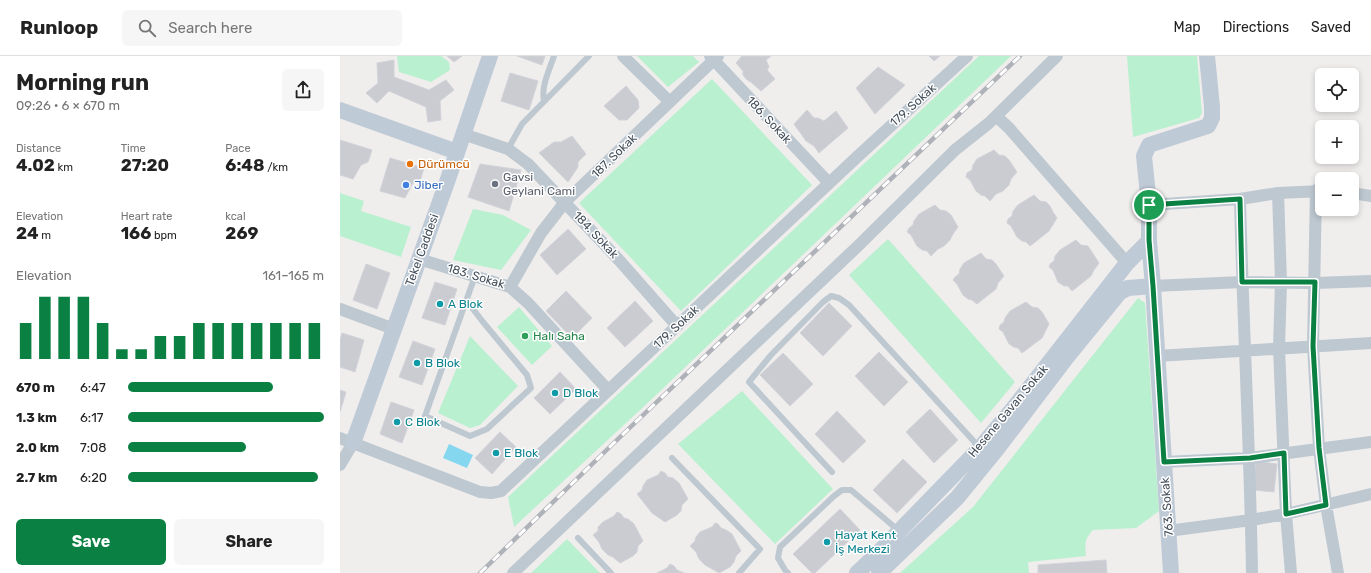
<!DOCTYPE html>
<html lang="en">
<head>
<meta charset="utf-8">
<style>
	:root { --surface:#fff; --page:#f6f6f6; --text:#222; --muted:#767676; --line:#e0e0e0; --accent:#0b8043 }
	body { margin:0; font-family:Rubik,sans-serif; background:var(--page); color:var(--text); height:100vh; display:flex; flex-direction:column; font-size:15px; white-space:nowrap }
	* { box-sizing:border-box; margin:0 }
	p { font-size:13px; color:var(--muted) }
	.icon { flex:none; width:22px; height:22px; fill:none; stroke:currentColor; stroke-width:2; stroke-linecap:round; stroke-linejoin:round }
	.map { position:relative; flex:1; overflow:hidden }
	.panel { display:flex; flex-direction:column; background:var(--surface); width:340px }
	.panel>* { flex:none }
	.tools { position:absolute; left:975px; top:12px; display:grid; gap:8px }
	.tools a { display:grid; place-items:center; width:44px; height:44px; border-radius:6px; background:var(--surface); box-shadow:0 2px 6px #0003; font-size:20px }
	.pin { position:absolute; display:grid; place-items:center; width:34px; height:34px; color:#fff; margin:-17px; border:2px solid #fff; border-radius:50%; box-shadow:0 1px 4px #0007 }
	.round { display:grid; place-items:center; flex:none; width:42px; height:42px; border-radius:6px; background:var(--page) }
	.overview { display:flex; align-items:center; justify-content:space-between; height:68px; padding:0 16px }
	h1 { font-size:22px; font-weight:700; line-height:30px }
	.metrics { display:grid; grid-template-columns:repeat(3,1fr); gap:6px; height:68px; padding:4px 16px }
	.metrics div { display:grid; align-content:center }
	.metrics b { font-size:17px; font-weight:700 }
	.metrics small { font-size:11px; font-weight:400 }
	.metrics p { font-size:11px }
	.chart { height:112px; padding:8px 16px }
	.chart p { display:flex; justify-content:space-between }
	.chart svg { width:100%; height:72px; margin-top:4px; stroke:var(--accent); stroke-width:6 }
	.primary-button { display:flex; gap:8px; margin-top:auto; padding:8px 16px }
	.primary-button a { flex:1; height:46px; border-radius:6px; background:var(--accent); color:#fff; font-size:16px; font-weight:700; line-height:46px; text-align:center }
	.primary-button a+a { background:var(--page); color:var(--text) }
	ul { padding:0 16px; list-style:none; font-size:13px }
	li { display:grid; grid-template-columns:64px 48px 1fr; align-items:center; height:30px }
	li i { height:10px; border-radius:5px; background:var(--accent) }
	header { display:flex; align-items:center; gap:24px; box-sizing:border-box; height:56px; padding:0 20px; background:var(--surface); border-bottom:1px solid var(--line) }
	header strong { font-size:19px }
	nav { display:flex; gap:22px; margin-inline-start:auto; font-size:14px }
	.search { width:280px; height:36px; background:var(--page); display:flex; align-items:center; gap:10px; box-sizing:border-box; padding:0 14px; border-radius:6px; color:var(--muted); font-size:15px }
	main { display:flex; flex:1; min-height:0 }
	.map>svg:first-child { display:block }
</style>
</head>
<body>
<header>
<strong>Runloop</strong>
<div class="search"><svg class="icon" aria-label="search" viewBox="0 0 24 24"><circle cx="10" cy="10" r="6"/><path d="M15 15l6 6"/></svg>Search here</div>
<nav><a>Map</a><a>Directions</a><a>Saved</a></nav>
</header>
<main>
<section class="panel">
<div class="overview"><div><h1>Morning run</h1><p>09:26 · 6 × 670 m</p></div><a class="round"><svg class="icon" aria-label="share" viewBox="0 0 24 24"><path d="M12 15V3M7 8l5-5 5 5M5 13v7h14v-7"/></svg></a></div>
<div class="metrics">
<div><p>Distance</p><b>4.02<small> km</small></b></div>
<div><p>Time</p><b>27:20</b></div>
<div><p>Pace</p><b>6:48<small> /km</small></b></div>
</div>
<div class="metrics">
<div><p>Elevation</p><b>24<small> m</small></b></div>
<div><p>Heart rate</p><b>166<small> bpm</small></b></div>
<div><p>kcal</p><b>269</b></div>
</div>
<div class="chart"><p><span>Elevation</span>161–165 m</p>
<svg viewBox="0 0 160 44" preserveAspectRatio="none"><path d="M5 44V22M15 44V6M25 44V6M35 44V6M45 44V22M55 44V38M65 44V38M75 44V30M85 44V30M95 44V22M105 44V22M115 44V22M125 44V22M135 44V22M145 44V22M155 44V22"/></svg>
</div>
<ul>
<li><b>670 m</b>6:47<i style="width:74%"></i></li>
<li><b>1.3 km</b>6:17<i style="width:100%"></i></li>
<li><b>2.0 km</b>7:08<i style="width:60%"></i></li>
<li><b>2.7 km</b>6:20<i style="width:97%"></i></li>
</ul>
<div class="primary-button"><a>Save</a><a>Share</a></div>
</section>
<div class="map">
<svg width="1031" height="517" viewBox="0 0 1031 517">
	<rect width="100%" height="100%" fill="#f0eded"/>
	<!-- green -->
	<path fill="#b9f0cf" d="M 57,0 L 101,0 L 109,6 L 110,14 L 91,26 L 59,16 Z
		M 297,0 L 353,0 L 359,6 L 328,31 Z
		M 639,0 L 671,0 L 314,341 L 174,471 L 168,441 Z
		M 787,0 L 857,0 L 862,57 L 859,62 L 793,81 Z
		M 372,23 L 472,129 L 341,255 L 239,147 Z
		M 0,137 L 24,145 L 21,155 L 71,171 L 61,201 L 0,180 Z
		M 133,153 L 163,159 L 191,174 L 161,214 L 113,204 Z
		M 548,183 L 675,326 L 641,367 L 509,219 Z
		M 798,242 L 805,247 L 819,455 L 796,472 L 753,474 C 744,483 745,489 746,500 L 688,506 L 689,517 L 560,517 L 633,451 Z
		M 179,251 L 212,290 L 192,309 L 157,271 Z
		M 130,280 L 178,330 L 140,369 L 130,372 L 98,357 Z
		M 402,335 L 493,433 L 435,488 L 338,388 Z
		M 227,483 L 260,517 L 191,517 Z"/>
	<!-- water -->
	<path fill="#85d7ef" d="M 109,388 L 133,399 L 127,412 L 103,402 Z"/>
	<!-- building -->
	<path fill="#caccd2" stroke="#d1d3d9" d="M 107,0 L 122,0 L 114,6 Z
		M 177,0 L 205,0 L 202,9 Z
		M 402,0 L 431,0 L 426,4 L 429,11 L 427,14 L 435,23 L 421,35 L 412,27 L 406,23 L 403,19 L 403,15 L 396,7 Z
		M 589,0 L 600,0 L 594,5 Z
		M 54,4 L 54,21 L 89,34 L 106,24 L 114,34 L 100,45 L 101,64 L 88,66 L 86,51 L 49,35 L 37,47 L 26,37 L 38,27 L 37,7 Z
		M 538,11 L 565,29 L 535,58 L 516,32 Z
		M 170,17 L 198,25 L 189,54 L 161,45 Z
		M 286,30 L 298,44 L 299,52 L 287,64 L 279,64 L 264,50 Z
		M 467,54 L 474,62 L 478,62 L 484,65 L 496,55 L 508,72 L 479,97 L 474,90 L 466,85 L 454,68 Z
		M 232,80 L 246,98 L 238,106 L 238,111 L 228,126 L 199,97 L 214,86 L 221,86 Z
		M 0,84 L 32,94 L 28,106 L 21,109 L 13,123 L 0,119 Z
		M 654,94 L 659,99 L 665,100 L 669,104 L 677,116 L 671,123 L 669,129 L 663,135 L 656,138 L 650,145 L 645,140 L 641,139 L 636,135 L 630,124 L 626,121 L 627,117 L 632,114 L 633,109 L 637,103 Z
		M 50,102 L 84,112 L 80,125 L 73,127 L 65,142 L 40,135 Z
		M 140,108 L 181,114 L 169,155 L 128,141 Z
		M 694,139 L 700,145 L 706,146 L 710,150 L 713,156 L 717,162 L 709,175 L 690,190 L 686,186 L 682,185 L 677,181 L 671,170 L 667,167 L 668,163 L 672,160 L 673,155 L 678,149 Z
		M 595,149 L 600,154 L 606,155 L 611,159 L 618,171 L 613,178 L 610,184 L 604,190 L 598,193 L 591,200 L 587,195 L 582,194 L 577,190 L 571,179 L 567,176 L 569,172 L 573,169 L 574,165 L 579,158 Z
		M 228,173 L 246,193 L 217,219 L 200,199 Z
		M 736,184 L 741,189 L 748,190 L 759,207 L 754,214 L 751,220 L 732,235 L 728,230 L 724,230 L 718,226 L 713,214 L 709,211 L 710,208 L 714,205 L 715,200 L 720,194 Z
		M 641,197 L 646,203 L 652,204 L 656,208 L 664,220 L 658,227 L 656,233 L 637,248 L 632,244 L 628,243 L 623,239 L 617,228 L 613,224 L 615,221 L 619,218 L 620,213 L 624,207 Z
		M 26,208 L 50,217 L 37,253 L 13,244 Z
		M 95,226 L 117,233 L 105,269 L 82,262 Z
		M 226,235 L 252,262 L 232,282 L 206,255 Z
		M 295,245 L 313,265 L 285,291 L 267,272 Z
		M 686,246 L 692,251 L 698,252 L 702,256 L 709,268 L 702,282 L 682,297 L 678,292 L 674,291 L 669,288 L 663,276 L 659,273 L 660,269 L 664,266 L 665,262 L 670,255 Z
		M 489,247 L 512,270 L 483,300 L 460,277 Z
		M 2,277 L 24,284 L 15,316 L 0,311 L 0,284 Z
		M 73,285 L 95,293 L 82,329 L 59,321 Z
		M 539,296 L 568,326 L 544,350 L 515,320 Z
		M 443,297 L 473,328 L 450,350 L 420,319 Z
		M 220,316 L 236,333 L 210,358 L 194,342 Z
		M 0,334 L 6,336 L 0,356 Z
		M 51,346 L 74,354 L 62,387 L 40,378 Z
		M 590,353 L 618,384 L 594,407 L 566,376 Z
		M 497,355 L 526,385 L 503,407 L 475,378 Z
		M 160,376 L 176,391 L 152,418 L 135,402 Z
		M 563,403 L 587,426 L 557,457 L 533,434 Z
		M 916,405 L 937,408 L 934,436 L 913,434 Z
		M 321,415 L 325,417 L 328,421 L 333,422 L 339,427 L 348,443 L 342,449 L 341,455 L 337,459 L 325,466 L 312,457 L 297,438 L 302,434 L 303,430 L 307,424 L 318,419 Z
		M 500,453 L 520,474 L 475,517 L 472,517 L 453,498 Z
		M 277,456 L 281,458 L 284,462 L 288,463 L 294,468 L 303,485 L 298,490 L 297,496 L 293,500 L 280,507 L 273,501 L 268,499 L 262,493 L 259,486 L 253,479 L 258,475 L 258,471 L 263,466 L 274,460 Z
		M 375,467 L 378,468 L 381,472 L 386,474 L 392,478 L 401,495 L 396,500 L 394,506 L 390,511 L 379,517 L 365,509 L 359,503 L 356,496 L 350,490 L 355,485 L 356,481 L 360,476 L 372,471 Z
		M 766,504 L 767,517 L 698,517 L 698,509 Z
		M 330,508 L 334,510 L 337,514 L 344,517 L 317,517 L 327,512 Z"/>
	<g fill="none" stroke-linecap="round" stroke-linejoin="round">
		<!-- lane -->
		<path stroke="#bdc8d0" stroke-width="6" d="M 204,45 C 201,30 209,15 214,0
			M 168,93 L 182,68 L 249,0
			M 126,244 L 143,266 L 187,319 L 191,332 L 147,373 L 130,380 L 85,360 L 135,220
			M 332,402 L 420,493 L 399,517
			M 492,416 L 409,326 L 431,299 L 483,246 L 491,240 L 499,242 L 509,249 L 640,392
			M 238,482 L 271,517
			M 448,517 L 445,514 L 438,502 L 440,491 L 494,440 L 502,434 L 511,434 L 558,474"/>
		<!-- street -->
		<path stroke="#bdc8d0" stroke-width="12" d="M 283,0 L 330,46
			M 370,0 L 489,127
			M 656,60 L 669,72 L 787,207
			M 123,78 L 168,93 L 188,108 L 279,204 L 337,270
			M 976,134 L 973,290 L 979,392 L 986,449 L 998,517
			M 938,137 L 941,226 L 939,292 L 946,458 L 951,517
			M 1012,137 L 1031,140
			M 900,143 C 903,267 910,392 912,517
			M 809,149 L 900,143 L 938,137 L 982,135
			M 79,203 L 170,231 L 188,247 L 268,334
			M 813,230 L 902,226 L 975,227 L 1031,225
			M 170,231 L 201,177 L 225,146 L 378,0
			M 0,253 L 54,273
			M 817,300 L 1031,287
			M 0,382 L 140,436 L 151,437 L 161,435 L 517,101 L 627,0
			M 824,406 L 910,402 L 1031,386
			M 0,409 L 13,387
			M 828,475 L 911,464 L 946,458 L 1031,438
			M 173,517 L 519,189 L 615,94 L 649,67 L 717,0"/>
		<!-- secondary -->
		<path stroke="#bfcad7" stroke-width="16" d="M 0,54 L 117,96
			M 13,387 L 107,126 L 150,0
			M 517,517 L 537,498 L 640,392 L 672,354 L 787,207 L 809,185
			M 539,517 L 617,442 L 657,393 L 727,301 L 780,236 L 788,232 L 813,230
			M 831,517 L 813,230 L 809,185 L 809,149 L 804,100 L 809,89 L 868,70 L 872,62 L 872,51 L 867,0"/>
		<defs>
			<path id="rail" d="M 140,517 L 279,382 L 680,0"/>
		</defs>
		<!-- rail casing -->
		<use href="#rail" stroke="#afb2b8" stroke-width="4.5"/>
		<!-- rail -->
		<use href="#rail" stroke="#fff" stroke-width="3" stroke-dasharray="9" stroke-linecap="butt"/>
	</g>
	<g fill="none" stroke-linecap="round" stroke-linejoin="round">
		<defs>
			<path id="route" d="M 900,143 L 902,226 L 975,226 L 973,290 L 979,392 L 986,449 L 946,458 L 944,397 L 910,402 L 824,406 L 813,230 L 809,184 L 809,149 Z"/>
		</defs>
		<!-- route casing -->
		<use href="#route" stroke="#fff" stroke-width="8"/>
		<!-- route -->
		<use href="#route" stroke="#0b8043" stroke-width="5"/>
	</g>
	<!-- markers -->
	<circle fill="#e8710a" stroke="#fff" stroke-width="1.5" cx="70" cy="108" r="4"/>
	<circle fill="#6b7280" stroke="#fff" stroke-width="1.5" cx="155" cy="128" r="4"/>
	<circle fill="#3f7fe0" stroke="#fff" stroke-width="1.5" cx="66" cy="129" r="4"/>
	<g fill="#0f9aa8" stroke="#fff" stroke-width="1.5">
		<circle cx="100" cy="248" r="4"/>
		<circle cx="77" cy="307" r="4"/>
		<circle cx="215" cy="337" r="4"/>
		<circle cx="57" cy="366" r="4"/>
		<circle cx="156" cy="397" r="4"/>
		<circle cx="487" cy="486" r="4"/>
	</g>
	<circle fill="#2e9e5b" stroke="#fff" stroke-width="1.5" cx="185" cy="280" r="4"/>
	<g text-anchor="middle" stroke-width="3" stroke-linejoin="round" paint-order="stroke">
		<!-- street labels -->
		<g font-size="12" fill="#45505b" stroke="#fff">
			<text transform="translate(573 49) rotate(-42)" y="4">179. Sokak</text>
			<text transform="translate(429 64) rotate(47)" y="4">186. Sokak</text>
			<text transform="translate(274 100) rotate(-44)" y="4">187. Sokak</text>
			<text transform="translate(256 179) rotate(47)" y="4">184. Sokak</text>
			<text transform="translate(82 194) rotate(-70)" y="4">Tekel Caddesi</text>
			<text transform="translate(136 220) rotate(17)" y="4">183. Sokak</text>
			<text transform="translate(336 271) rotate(-43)" y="4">179. Sokak</text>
			<text transform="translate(668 355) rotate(-50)" y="4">Hesene Gavan Sokak</text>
			<text transform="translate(827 451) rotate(-94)" y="4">763. Sokak</text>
		</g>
		<!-- food labels -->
		<g font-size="12" fill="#c56008" stroke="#fff" text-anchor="start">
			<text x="78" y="112">Dürümcü</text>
		</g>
		<!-- worship labels -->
		<g font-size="12" fill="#5b616d" stroke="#fff" text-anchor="start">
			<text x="163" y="125">Gavsi<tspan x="163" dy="14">Geylani Cami</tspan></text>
		</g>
		<!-- shop labels -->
		<g font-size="12" fill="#366cbe" stroke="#fff" text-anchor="start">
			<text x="74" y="133">Jiber</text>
		</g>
		<!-- culture labels -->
		<g font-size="12" fill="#0d838f" stroke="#fff" text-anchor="start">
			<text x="108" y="252">A Blok</text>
			<text x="85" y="311">B Blok</text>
			<text x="223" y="341">D Blok</text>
			<text x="65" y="370">C Blok</text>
			<text x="164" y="401">E Blok</text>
			<text x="495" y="483">Hayat Kent<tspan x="495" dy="14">İş Merkezi</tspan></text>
		</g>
		<!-- leisure labels -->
		<g font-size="12" fill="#27864d" stroke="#fff" text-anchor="start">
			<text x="193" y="284">Halı Saha</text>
		</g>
	</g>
</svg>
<div class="tools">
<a><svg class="icon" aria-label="locate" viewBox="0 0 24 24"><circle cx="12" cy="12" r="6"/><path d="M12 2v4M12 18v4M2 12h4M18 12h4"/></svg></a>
<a>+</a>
<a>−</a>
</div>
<div class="pin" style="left:809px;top:149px;background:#1e9e55"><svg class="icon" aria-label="arrive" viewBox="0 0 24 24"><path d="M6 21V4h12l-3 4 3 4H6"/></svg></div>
</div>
</main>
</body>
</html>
